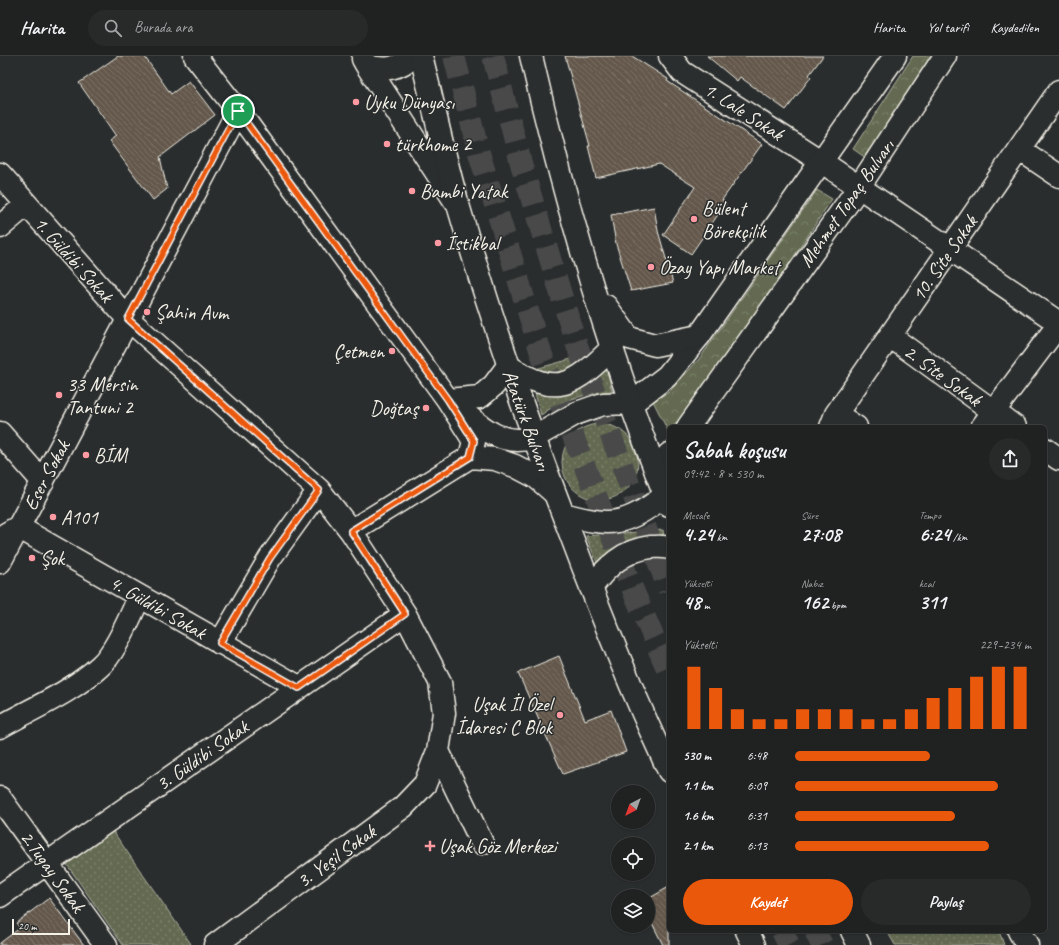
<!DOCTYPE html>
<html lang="tr">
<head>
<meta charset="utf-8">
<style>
	:root { --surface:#202222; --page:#282a2a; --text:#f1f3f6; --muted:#a2a4a5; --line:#3d3f40; --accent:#ea580c }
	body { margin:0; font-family:Caveat,sans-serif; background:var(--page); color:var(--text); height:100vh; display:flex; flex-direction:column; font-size:15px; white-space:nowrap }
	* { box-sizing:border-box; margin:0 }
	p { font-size:13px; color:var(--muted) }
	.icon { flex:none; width:22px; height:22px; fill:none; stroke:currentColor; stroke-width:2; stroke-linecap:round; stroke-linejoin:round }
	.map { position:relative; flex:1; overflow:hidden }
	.details { position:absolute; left:667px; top:369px; width:380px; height:508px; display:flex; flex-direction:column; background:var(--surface); border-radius:6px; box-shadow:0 1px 3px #0004,0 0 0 1px var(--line) }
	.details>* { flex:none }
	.needle { width:26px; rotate:221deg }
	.fabs { position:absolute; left:611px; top:729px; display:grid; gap:8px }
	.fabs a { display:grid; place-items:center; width:44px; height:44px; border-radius:50%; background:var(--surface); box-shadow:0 1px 3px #0004,0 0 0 1px var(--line); font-size:20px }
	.scale { position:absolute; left:12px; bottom:10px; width:58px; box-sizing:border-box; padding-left:4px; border:2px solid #f4f1e8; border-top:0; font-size:11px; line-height:14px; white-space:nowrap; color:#f4f1e8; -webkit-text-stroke:3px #2a2d2e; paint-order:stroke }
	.pin { position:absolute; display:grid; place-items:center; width:34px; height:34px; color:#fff; margin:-17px; border:2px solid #fff; border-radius:50%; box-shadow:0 1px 4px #0007 }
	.round { display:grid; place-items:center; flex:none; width:42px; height:42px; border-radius:21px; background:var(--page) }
	.head { display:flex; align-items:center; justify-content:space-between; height:68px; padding:0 16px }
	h1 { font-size:22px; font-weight:600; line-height:30px }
	.metrics { display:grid; grid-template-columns:repeat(3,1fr); gap:6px; height:68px; padding:4px 16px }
	.metrics div { display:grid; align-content:center }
	.metrics b { font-size:20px; font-weight:600 }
	.metrics small { font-size:11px; font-weight:400 }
	.metrics p { font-size:11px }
	.chart { height:112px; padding:8px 16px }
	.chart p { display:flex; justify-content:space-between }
	.chart svg { width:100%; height:72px; margin-top:4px; stroke:var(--accent); stroke-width:6 }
	.button { display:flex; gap:8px; margin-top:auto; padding:8px 16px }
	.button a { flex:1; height:46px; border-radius:24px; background:var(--accent); color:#fff; font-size:16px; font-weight:600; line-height:46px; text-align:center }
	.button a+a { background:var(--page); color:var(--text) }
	ul { padding:0 16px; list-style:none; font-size:13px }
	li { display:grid; grid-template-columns:64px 48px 1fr; align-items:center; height:30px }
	li i { height:10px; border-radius:5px; background:var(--accent) }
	header { display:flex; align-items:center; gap:24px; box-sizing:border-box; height:56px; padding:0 20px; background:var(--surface); border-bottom:1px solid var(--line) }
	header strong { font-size:19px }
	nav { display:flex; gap:22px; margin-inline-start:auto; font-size:14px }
	.search { width:280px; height:36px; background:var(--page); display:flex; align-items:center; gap:10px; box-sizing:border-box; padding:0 14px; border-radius:22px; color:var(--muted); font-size:15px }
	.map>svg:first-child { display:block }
</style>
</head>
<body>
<header>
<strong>Harita</strong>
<div class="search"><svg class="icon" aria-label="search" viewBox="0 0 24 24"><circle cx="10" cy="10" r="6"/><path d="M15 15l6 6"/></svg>Burada ara</div>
<nav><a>Harita</a><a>Yol tarifi</a><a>Kaydedilen</a></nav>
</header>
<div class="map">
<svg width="1059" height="889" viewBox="0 0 1059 889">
	<defs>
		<pattern id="grass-dots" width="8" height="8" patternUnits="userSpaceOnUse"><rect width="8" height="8" fill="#636b51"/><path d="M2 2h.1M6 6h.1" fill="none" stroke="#7a816a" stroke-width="1.8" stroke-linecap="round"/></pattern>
		<pattern id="forest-crowns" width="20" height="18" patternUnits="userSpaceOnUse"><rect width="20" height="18" fill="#636b51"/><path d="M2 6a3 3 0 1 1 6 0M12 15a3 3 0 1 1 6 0" fill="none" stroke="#7a816a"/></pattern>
		<pattern id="building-back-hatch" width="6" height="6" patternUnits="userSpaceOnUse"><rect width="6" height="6" fill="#64594b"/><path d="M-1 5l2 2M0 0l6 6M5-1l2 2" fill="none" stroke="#7b7165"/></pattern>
	</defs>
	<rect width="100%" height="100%" fill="#2a2d2e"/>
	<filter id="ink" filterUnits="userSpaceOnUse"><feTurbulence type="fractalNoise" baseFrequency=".025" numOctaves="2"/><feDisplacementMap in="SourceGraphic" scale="8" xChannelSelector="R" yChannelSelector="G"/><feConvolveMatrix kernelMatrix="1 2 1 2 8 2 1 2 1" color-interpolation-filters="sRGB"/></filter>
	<g filter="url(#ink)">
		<!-- grass -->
		<path fill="url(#grass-dots)" stroke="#acae9c" d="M 589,298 L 589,304 L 566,322 L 532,314 Z
			M 606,310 L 612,335 C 586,338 562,343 541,359 L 533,330 Z
			M562 406a38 38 0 1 1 76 0a38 38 0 1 1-76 0Z
			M 663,474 L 664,481 L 598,509 L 586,480 Z
			M 110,771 L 191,888 L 190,889 L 123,889 L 63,803 Z
			M 887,875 L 999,875 L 1004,889 L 895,889 Z"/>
		<!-- forest -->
		<path fill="url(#forest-crowns)" stroke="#acae9c" d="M 913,0 L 931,0 L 866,102 L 853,93 Z
			M 817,134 L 832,143 L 734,291 L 673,371 L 669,371 L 669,377 L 653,345 L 669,336 L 700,302 Z"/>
		<!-- building -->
		<path fill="url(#building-back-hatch)" stroke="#f4f1e8" d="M 118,0 L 144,0 L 171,38 L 189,25 L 215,59 L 160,101 L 167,133 L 153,144 L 109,85 L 116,80 L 79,27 Z
			M 565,0 L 632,0 L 668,23 L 667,25 L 762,88 L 722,144 L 726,147 L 691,198 L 663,179 L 695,131 L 659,108 L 596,122 L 588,90 L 590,90 Z
			M 707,0 L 823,0 L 809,19 L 811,21 L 786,54 L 740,21 L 737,25 Z
			M 654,151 L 658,175 L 673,227 L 631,235 L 616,188 L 611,159 Z
			M 559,600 L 585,664 L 611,654 L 626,696 L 563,718 L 518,617 Z
			M 669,831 L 669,889 L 663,889 L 648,859 L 648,843 Z
			M 49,842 L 84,889 L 0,889 L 0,887 L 20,872 L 16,867 Z"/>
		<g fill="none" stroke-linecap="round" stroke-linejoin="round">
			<!-- highway-tunnel -->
			<path stroke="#484a4a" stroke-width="22" stroke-dasharray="22 11" stroke-linecap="butt" d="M 454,0 L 479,97 L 541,297 L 629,525 L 669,617
				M 493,0 L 522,111 L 575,284 L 669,534
				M 782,875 L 789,889
				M 815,875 L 822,889"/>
			<defs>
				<path id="minor" d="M 195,0 L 238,55 L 448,344 L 474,385 L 470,401
					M 670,0 L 682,16 L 822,106
					M 363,3 L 367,10 C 385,15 399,13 413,0
					M 367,10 L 455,145
					M 1019,93 L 1059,120
					M 0,118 L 128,263 L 319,434 L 351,475 L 405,558 L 440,626 L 444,657 L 438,695 L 482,787
					M 859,131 L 1059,267
					M 0,171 L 26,149
					M 890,280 L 1015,371
					M 448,344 L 480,341 L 494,329 L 508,310
					M 463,356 C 485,374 503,390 533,382
					M 836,358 L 856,371
					M 831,371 L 836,358 L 1059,35
					M 982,371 L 1059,268
					M 0,377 L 43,426
					M 1045,393 L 1059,403
					M 351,475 L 470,401 L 495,403 L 515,410 L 536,421 L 553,436
					M 6,478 L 18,471 L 299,631
					M 0,506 L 238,55
					M 220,587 L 270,502 L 319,434
					M 0,671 C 33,652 72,636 100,610 C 115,597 131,560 139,541
					M 0,742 L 106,889
					M 0,840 L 405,558
					M 1019,875 L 1027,889
					M 215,889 L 403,751 L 425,728 L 438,695"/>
				<path id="major" d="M 822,106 L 859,131
					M 632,347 L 667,320 L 699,280 L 895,0
					M 688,371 L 859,131 L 945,0
					M 656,416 L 669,398"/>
				<path id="highway" d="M 421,0 C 434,50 444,102 459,152 C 491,263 529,372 571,479 C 601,559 633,638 669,715
					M 531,0 C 566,152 611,304 669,449
					M 606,250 L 629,282 L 655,289 L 699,280
					M 508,310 C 557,342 574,330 613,291
					M 533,382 L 577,357 L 603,348 L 632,347
					M 563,458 C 612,471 624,470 665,440
					M 591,532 C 606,511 624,494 651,491 C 657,491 663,490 669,492
					M 747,875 L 754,889
					M 852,875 L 859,889"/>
			</defs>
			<!-- minor casing -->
			<use href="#minor" stroke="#f4f1e8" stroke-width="25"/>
			<!-- major casing -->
			<use href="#major" stroke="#f4f1e8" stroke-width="25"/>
			<!-- highway casing -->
			<use href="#highway" stroke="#f4f1e8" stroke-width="25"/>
			<!-- minor -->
			<use href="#minor" stroke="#2a2d2e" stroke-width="22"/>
			<!-- major -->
			<use href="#major" stroke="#2a2d2e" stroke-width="22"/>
			<!-- highway -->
			<use href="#highway" stroke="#2a2d2e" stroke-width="22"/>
		</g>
	</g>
	<g fill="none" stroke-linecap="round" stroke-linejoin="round" filter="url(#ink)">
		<defs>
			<path id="route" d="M 238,55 L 448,344 L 474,385 L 470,401 L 351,475 L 405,558 L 299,632 L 220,587 L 270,502 L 319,434 L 128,263 Z"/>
		</defs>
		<!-- route casing -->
		<use href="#route" stroke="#fff" stroke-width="8"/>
		<!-- route -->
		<use href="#route" stroke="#ea580c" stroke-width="5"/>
	</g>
	<!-- markers -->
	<g fill="#ff9aa2" stroke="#2a2d2e" stroke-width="1.5">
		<circle cx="356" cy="46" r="4"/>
		<circle cx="387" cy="88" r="4"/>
		<circle cx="412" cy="135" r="4"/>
		<circle cx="694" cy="163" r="4"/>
		<circle cx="438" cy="187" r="4"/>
		<circle cx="651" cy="211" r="4"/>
		<circle cx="147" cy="256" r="4"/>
		<circle cx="392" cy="295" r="4"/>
		<circle cx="59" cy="339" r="4"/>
		<circle cx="426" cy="352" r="4"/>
		<circle cx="86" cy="399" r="4"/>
		<circle cx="53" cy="461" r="4"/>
		<circle cx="32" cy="502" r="4"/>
		<circle cx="560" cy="659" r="4"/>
		<path d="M428 784h4v4h4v4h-4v4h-4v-4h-4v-4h4z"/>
	</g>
	<g text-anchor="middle" stroke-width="3" stroke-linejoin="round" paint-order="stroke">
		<!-- poi labels -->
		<g font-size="20" fill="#f4f1e8" stroke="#2a2d2e" text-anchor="start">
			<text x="364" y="53">Uyku Dünyası</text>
			<text x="395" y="95">türkhome 2</text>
			<text x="420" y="142">Bambi Yatak</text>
			<text x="702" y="159">Bülent<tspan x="702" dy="23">Börekçilik</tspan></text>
			<text x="446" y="194">İstikbal</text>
			<text x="659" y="218">Özay Yapı Market</text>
			<text x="155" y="263">Şahin Avm</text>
			<text x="384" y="302" text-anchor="end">Çetmen</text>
			<text x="67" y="335">33 Mersin<tspan x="67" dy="23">Tantuni 2</tspan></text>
			<text x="418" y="359" text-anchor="end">Doğtaş</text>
			<text x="94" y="406">BİM</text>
			<text x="61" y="468">A101</text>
			<text x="40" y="509">Şok</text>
			<text x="552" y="655" text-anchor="end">Uşak İl Özel<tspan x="552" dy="23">İdaresi C Blok</tspan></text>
			<text x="439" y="797">Uşak Göz Merkezi</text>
		</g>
		<!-- street labels -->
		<g font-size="20" fill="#f4f1e8" stroke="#2a2d2e">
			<text transform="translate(744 55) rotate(33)" y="7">1. Lale Sokak</text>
			<text transform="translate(846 147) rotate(-55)" y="7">Mehmet Topaç Bulvarı</text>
			<text transform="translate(944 202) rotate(-55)" y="7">10. Site Sokak</text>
			<text transform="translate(74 203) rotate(48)" y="7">1. Güldibi Sokak</text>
			<text transform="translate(943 319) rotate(36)" y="7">2. Site Sokak</text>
			<text transform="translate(527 364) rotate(70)" y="7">Atatürk Bulvarı</text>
			<text transform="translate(46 419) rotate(-62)" y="7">Eser Sokak</text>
			<text transform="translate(158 551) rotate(30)" y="7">4. Güldibi Sokak</text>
			<text transform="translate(202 699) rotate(-35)" y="7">3. Güldibi Sokak</text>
			<text transform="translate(336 800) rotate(-36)" y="7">3. Yeşil Sokak</text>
			<text transform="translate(53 815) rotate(54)" y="7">2.Tugay Sokak</text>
		</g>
	</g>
</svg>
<div class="fabs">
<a><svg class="needle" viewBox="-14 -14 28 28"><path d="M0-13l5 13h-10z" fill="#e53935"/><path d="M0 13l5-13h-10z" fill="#a2a4a5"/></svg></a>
<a><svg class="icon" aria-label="locate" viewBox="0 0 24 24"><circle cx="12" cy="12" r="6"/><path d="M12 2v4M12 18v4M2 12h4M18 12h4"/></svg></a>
<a><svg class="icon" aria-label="layers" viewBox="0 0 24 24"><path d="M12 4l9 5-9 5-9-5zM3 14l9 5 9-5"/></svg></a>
</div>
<div class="scale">20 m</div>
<div class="pin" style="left:238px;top:55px;background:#1e9e55"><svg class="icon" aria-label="arrive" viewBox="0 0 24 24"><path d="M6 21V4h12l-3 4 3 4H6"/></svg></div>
<section class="details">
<div class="head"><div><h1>Sabah koşusu</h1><p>09:42 · 8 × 530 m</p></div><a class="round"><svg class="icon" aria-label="share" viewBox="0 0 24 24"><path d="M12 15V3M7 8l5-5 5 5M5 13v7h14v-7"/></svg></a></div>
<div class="metrics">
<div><p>Mesafe</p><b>4.24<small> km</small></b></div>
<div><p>Süre</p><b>27:08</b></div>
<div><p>Tempo</p><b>6:24<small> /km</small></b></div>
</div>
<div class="metrics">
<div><p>Yükselti</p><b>48<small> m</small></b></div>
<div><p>Nabız</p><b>162<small> bpm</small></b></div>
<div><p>kcal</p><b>311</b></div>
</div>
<div class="chart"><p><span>Yükselti</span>229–234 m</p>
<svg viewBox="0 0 160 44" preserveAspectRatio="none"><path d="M5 44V6M15 44V19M25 44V32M35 44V38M45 44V38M55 44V32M65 44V32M75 44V32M85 44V38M95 44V38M105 44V32M115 44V25M125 44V19M135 44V12M145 44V6M155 44V6"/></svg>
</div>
<ul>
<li><b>530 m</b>6:48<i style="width:57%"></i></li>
<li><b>1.1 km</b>6:09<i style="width:86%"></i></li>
<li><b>1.6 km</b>6:31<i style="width:68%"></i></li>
<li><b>2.1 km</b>6:13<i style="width:82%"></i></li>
</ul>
<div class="button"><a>Kaydet</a><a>Paylaş</a></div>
</section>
</div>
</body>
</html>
